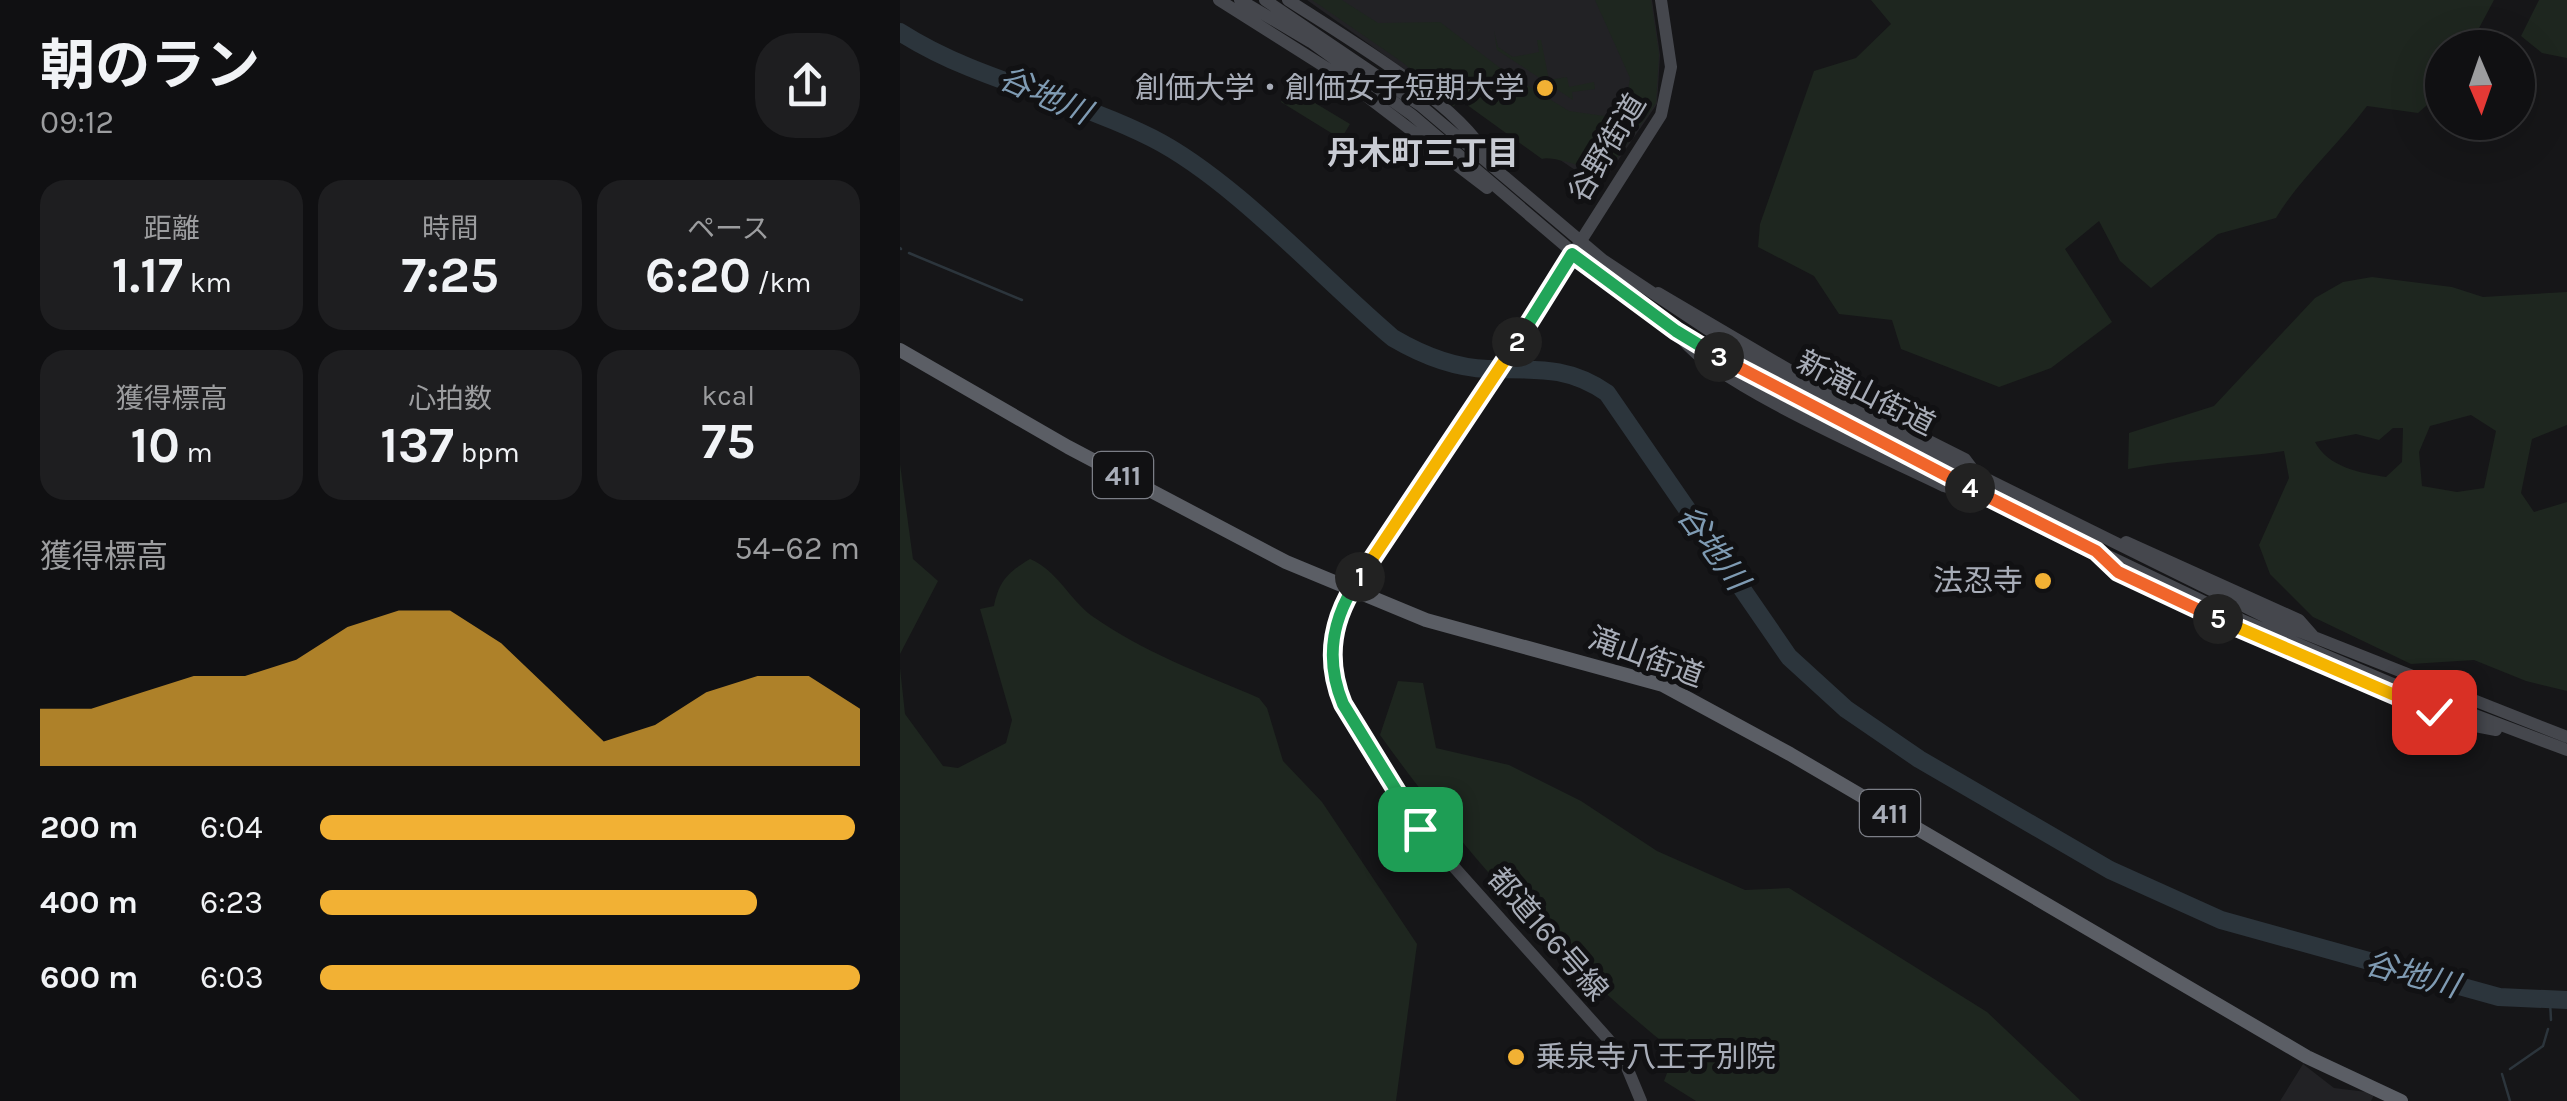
<!DOCTYPE html>
<html lang="ja">
<head>
<meta charset="utf-8">
<style>
	:root { --surface:#101012; --page:#1e1e20; --text:#f1f3f6; --muted:#9c9d9f; --line:#303032; --accent:#f2b134 }
	body { margin:0; font-family:Karla,"Noto Sans JP",sans-serif; background:var(--page); color:var(--text); height:100vh; display:flex; flex-direction:column; font-size:38px; white-space:nowrap }
	* { box-sizing:border-box; margin:0 }
	p { font-size:32px; color:var(--muted) }
	.icon { flex:none; width:55px; height:55px; fill:none; stroke:currentColor; stroke-width:2; stroke-linecap:round; stroke-linejoin:round }
	.map { position:relative; flex:1; overflow:hidden }
	.panel { display:flex; flex-direction:column; background:var(--surface); width:900px }
	.panel>* { flex:none }
	.needle { width:65px; rotate:178deg }
	.tools { position:absolute; left:1525px; top:30px; display:grid; gap:20px }
	.tools a { display:grid; place-items:center; width:110px; height:110px; border-radius:50%; background:var(--surface); box-shadow:0 10px 40px #0002,0 0 0 2px var(--line); font-size:50px }
	.pin { position:absolute; display:grid; place-items:center; width:85px; height:85px; color:#fff; margin:-42px; border-radius:20px; box-shadow:0 5px 15px #0006 }
	.km { position:absolute; width:50px; height:50px; margin:-25px; border-radius:50%; background:#222; color:#fff; font-size:28px; line-height:50px; text-align:center }
	.round { display:grid; place-items:center; flex:none; width:105px; height:105px; border-radius:40px; background:var(--page) }
	.overview { display:flex; align-items:center; justify-content:space-between; height:170px; padding:0 40px }
	h1 { font-size:55px; font-weight:700; line-height:75px }
	.metrics { display:grid; grid-template-columns:repeat(3,1fr); gap:15px; height:170px; padding:10px 40px }
	.metrics div { display:grid; align-content:center; border-radius:25px; background:var(--page); text-align:center }
	.metrics b { font-size:50px; font-weight:700 }
	.metrics small { font-size:28px; font-weight:400 }
	.metrics p { font-size:28px }
	.chart { height:280px; padding:20px 40px }
	.chart p { display:flex; justify-content:space-between }
	.chart svg { width:100%; height:180px; margin-top:10px; fill:var(--accent); opacity:.7 }
	ul { padding:0 40px; list-style:none; font-size:32px }
	li { display:grid; grid-template-columns:160px 120px 1fr; align-items:center; height:75px }
	li i { height:25px; border-radius:12px; background:var(--accent) }
	main { display:flex; flex:1; min-height:0 }
	.map>svg:first-child { display:block }
</style>
</head>
<body>
<main>
<section class="panel">
<div class="overview"><div><h1>朝のラン</h1><p>09:12</p></div><a class="round"><svg class="icon" aria-label="share" viewBox="0 0 24 24"><path d="M12 15V3M7 8l5-5 5 5M5 13v7h14v-7"/></svg></a></div>
<div class="metrics">
<div><p>距離</p><b>1.17<small> km</small></b></div>
<div><p>時間</p><b>7:25</b></div>
<div><p>ペース</p><b>6:20<small> /km</small></b></div>
</div>
<div class="metrics">
<div><p>獲得標高</p><b>10<small> m</small></b></div>
<div><p>心拍数</p><b>137<small> bpm</small></b></div>
<div><p>kcal</p><b>75</b></div>
</div>
<div class="chart"><p><span>獲得標高</span>54–62 m</p>
<svg viewBox="0 0 160 44" preserveAspectRatio="none"><path d="M0 44V30L10 30L20 26L30 22L40 22L50 18L60 10L70 6L80 6L90 14L100 26L110 38L120 34L130 26L140 22L150 22L160 30V44z"/></svg>
</div>
<ul>
<li><b>200 m</b>6:04<i style="width:99%"></i></li>
<li><b>400 m</b>6:23<i style="width:81%"></i></li>
<li><b>600 m</b>6:03<i style="width:100%"></i></li>
</ul>
</section>
<div class="map">
<svg width="1667" height="1101" viewBox="0 0 1667 1101">
	<rect width="100%" height="100%" fill="#161618"/>
	<!-- built -->
	<path fill="#222225" d="M 407,0 L 752,0 L 760,55 L 757,104 L 710,172 L 675,170 L 558,91 L 545,98 L 539,94 Z
		M 1403,1064 L 1434,1088 L 1475,1093 L 1471,1101 L 1380,1101 Z"/>
	<!-- green -->
	<path fill="#1e261f" fill-rule="evenodd" d="M 412,0 L 442,0 L 478,23 L 540,22 L 604,71 L 669,111 L 704,116 L 726,104 L 730,78 L 695,0 L 751,0 L 759,54 L 756,103 L 707,172 C 689,170 652,155 642,159 L 563,102 L 553,106 L 502,62 Z
		M 971,0 L 1594,0 L 1578,30 L 1574,47 L 1542,48 L 1542,92 L 1518,113 L 1467,106 C 1438,145 1401,177 1376,218 L 1318,234 L 1251,288 L 1220,261 L 1199,221 L 1165,249 L 1212,322 L 1151,368 L 1099,387 L 1001,349 L 992,320 L 939,314 L 914,276 L 858,247 L 860,224 L 914,71 L 956,58 L 991,24 Z
		M 1639,0 L 1667,0 L 1667,58 L 1642,53 L 1621,36 Z
		M 594,31 L 598,47 L 613,57 L 639,52 L 637,40 L 641,40 L 649,80 L 667,77 L 669,87 L 694,82 L 695,89 L 672,92 L 673,100 L 597,50 Z
		M 390,88 L 450,124 L 441,139 L 381,102 Z
		M 1472,277 L 1552,287 L 1583,297 L 1667,292 L 1667,425 L 1632,439 L 1621,493 L 1634,512 L 1667,502 L 1667,691 L 1626,681 L 1574,660 L 1511,664 L 1413,617 L 1370,574 L 1359,545 L 1389,478 L 1384,451 C 1332,459 1281,459 1228,469 L 1229,433 L 1314,406 L 1415,298 L 1443,282 ZM 1571,415 L 1596,431 L 1584,488 L 1557,492 L 1522,486 L 1519,452 L 1530,426 ZM 1493,428 L 1503,428 L 1502,462 L 1486,477 C 1460,473 1428,467 1415,442 L 1456,434 L 1479,440 Z
		M 0,464 L 13,559 L 38,581 L 0,654 Z
		M 130,559 C 157,570 169,599 192,616 C 243,652 301,673 359,698 L 367,708 L 383,761 L 422,802 L 517,944 L 496,1101 L 0,1101 L 0,668 L 5,714 L 43,766 L 58,768 L 106,743 L 112,720 L 80,609 L 94,606 C 99,581 108,572 130,559 Z
		M 498,681 L 523,683 L 536,748 L 609,765 L 681,801 L 757,851 L 845,890 L 889,888 L 1087,1012 L 1181,1101 L 796,1101 L 764,1081 L 775,1052 C 661,962 564,852 480,735 Z"/>
	<g fill="none" stroke-linecap="round" stroke-linejoin="round">
		<!-- stream -->
		<path stroke="#2c353c" stroke-width="2.5" d="M 0,248 L 1,249
			M 9,253 L 122,300
			M 1650,1001 L 1651,1020
			M 1610,1069 L 1643,1046 L 1648,1029
			M 1602,1074 L 1610,1101"/>
		<!-- river -->
		<path stroke="#2c353c" stroke-width="18" d="M 0,32 C 76,81 172,97 252,138 C 333,179 422,278 493,338 C 522,355 554,368 588,369 C 634,370 667,365 707,393 L 889,657 L 946,709 L 1019,759 L 1210,870 L 1321,920 L 1599,997 L 1667,1000"/>
		<!-- secondary -->
		<path stroke="#45474d" stroke-width="12" d="M 319,0 L 444,79 L 587,188
			M 340,0 L 411,42 L 512,115 L 716,289 L 776,331 L 860,381 L 1135,521 L 1342,620 L 1493,684 L 1667,750
			M 365,0 L 520,105 L 703,260 L 878,376 L 1376,622 L 1667,737
			M 388,0 C 440,34 557,102 585,154
			M 758,293 L 896,374 L 1065,459 L 1077,475
			M 783,340 C 821,387 983,456 1044,486 L 1067,493
			M 1226,542 L 1399,620 L 1414,637
			M 1201,556 L 1218,572 L 1439,673 L 1565,724 L 1596,730
			M 741,1101 L 726,1065 L 708,1039 L 520,829 L 443,705 L 435,682 L 432,642 L 451,590 L 593,379 L 761,115 L 771,67 L 761,0"/>
		<!-- trunk -->
		<path stroke="#5b5e65" stroke-width="14" d="M 0,350 L 168,447 L 386,562 L 526,620 L 763,685 L 890,754 L 1407,1057 L 1501,1101"/>
	</g>
	<g fill="none" stroke-linecap="round" stroke-linejoin="round">
		<defs>
			<path id="split-1" d="M 460,577 C 432,617 424,658 443,704 L 520,829"/>
			<path id="split-2" d="M 460,577 L 617,342"/>
			<path id="split-3" d="M 617,342 L 672,254 L 776,331 L 819,357"/>
			<path id="split-4" d="M 819,357 L 1070,488"/>
			<path id="split-5" d="M 1070,488 L 1196,551 L 1218,572 L 1318,619"/>
			<path id="split-6" d="M 1318,619 L 1534,712"/>
		</defs>
		<!-- split-1 casing -->
		<use href="#split-1" stroke="#fff" stroke-width="20"/>
		<!-- split-2 casing -->
		<use href="#split-2" stroke="#fff" stroke-width="20"/>
		<!-- split-3 casing -->
		<use href="#split-3" stroke="#fff" stroke-width="20"/>
		<!-- split-4 casing -->
		<use href="#split-4" stroke="#fff" stroke-width="20"/>
		<!-- split-5 casing -->
		<use href="#split-5" stroke="#fff" stroke-width="20"/>
		<!-- split-6 casing -->
		<use href="#split-6" stroke="#fff" stroke-width="20"/>
		<!-- split-1 -->
		<use href="#split-1" stroke="#22a559" stroke-width="12"/>
		<!-- split-2 -->
		<use href="#split-2" stroke="#f5b400" stroke-width="12"/>
		<!-- split-3 -->
		<use href="#split-3" stroke="#22a559" stroke-width="12"/>
		<!-- split-4 -->
		<use href="#split-4" stroke="#f0652b" stroke-width="12"/>
		<!-- split-5 -->
		<use href="#split-5" stroke="#f0652b" stroke-width="12"/>
		<!-- split-6 -->
		<use href="#split-6" stroke="#f5b400" stroke-width="12"/>
	</g>
	<!-- markers -->
	<g fill="#f2b134" stroke="#111113" stroke-width="4">
		<circle cx="645" cy="88" r="10"/>
		<circle cx="1143" cy="581" r="10"/>
		<circle cx="616" cy="1057" r="10"/>
	</g>
	<g text-anchor="middle" stroke-width="10" stroke-linejoin="round" paint-order="stroke">
		<!-- shield labels -->
		<g fill="#111113" stroke="#7b7e86" stroke-width="2.5">
			<rect x="193" y="452" width="60" height="46" rx="8"/>
			<rect x="960" y="790" width="60" height="46" rx="8"/>
		</g>
		<g font-size="28" font-weight="bold" fill="#a8adb8">
			<text x="223" y="485">411</text>
			<text x="990" y="823">411</text>
		</g>
		<!-- poi labels -->
		<g font-size="30" fill="#a8adb8" stroke="#111113" text-anchor="end">
			<text x="625" y="98">創価大学・創価女子短期大学</text>
			<text x="1123" y="591">法忍寺</text>
			<text x="636" y="1067" text-anchor="start">乗泉寺八王子別院</text>
		</g>
		<!-- street labels -->
		<g font-size="30" fill="#a8adb8" stroke="#111113">
			<text transform="translate(707 148) rotate(-59)" y="10">谷野街道</text>
			<text transform="translate(966 393) rotate(27)" y="10">新滝山街道</text>
			<text transform="translate(746 657) rotate(20)" y="10">滝山街道</text>
			<text transform="translate(648 934) rotate(49)" y="10">都道166号線</text>
		</g>
		<!-- water labels -->
		<g font-size="32" font-style="italic" fill="#7f9bb3" stroke="#111113">
			<text transform="translate(145 95) rotate(24)" y="11">谷地川</text>
			<text transform="translate(813 547) rotate(54)" y="11">谷地川</text>
			<text transform="translate(1512 974) rotate(15)" y="11">谷地川</text>
		</g>
		<!-- neighbourhood labels -->
		<g font-size="32" font-weight="bold" fill="#c9ccd4" stroke="#111113">
			<text x="523" y="164">丹木町三丁目</text>
		</g>
	</g>
</svg>
<div class="tools">
<a><svg class="needle" viewBox="-14 -14 28 28"><path d="M0-13l5 13h-10z" fill="#e53935"/><path d="M0 13l5-13h-10z" fill="#9c9d9f"/></svg></a>
</div>
<div class="pin" style="left:520px;top:829px;background:#1e9e55"><svg class="icon" aria-label="arrive" viewBox="0 0 24 24"><path d="M6 21V4h12l-3 4 3 4H6"/></svg></div>
<div class="pin" style="left:1534px;top:712px;background:#d93025"><svg class="icon" aria-label="check" viewBox="0 0 24 24"><path d="M5 12l5 5 9-10"/></svg></div>
<b class="km" style="left:460px;top:577px">1</b>
<b class="km" style="left:617px;top:342px">2</b>
<b class="km" style="left:819px;top:357px">3</b>
<b class="km" style="left:1070px;top:488px">4</b>
<b class="km" style="left:1318px;top:619px">5</b>
</div>
</main>
</body>
</html>
